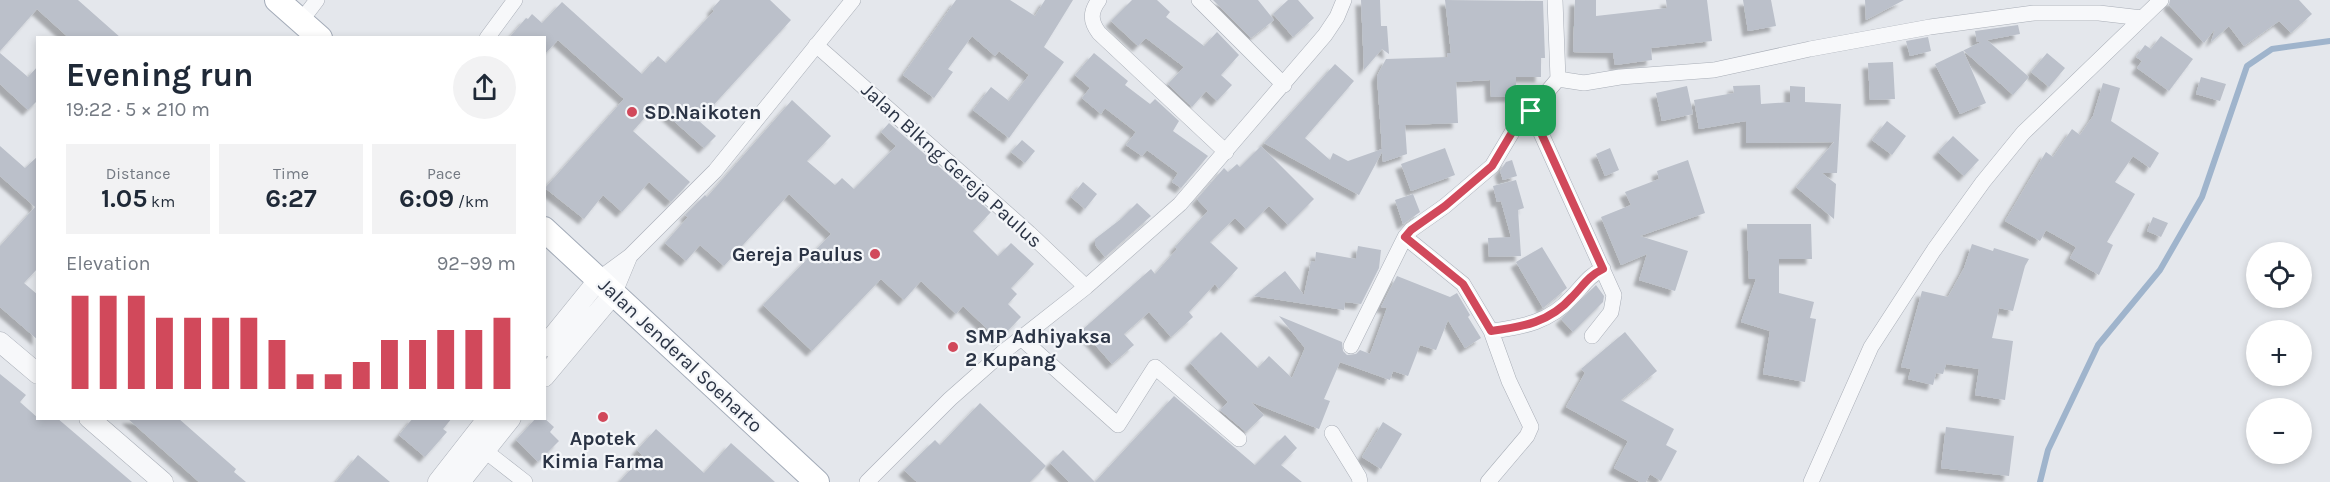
<!DOCTYPE html>
<html lang="en">
<head>
<meta charset="utf-8">
<style>
	:root { --surface:#fff; --page:#f2f2f3; --text:#1f2937; --muted:#747a83; --accent:#d1495b }
	body { margin:0; font-family:Karla,sans-serif; background:var(--page); color:var(--text); height:100vh; display:flex; flex-direction:column; font-size:22px; white-space:nowrap }
	* { box-sizing:border-box; margin:0 }
	p { font-size:20px; color:var(--muted) }
	.icon { flex:none; width:33px; height:33px; fill:none; stroke:currentColor; stroke-width:2; stroke-linecap:round; stroke-linejoin:round }
	.map { position:relative; flex:1; overflow:hidden }
	.side { position:absolute; left:36px; top:36px; width:510px; height:384px; display:flex; flex-direction:column; background:var(--surface); border-radius:0px; box-shadow:0 3px 9px #0003 }
	.side>* { flex:none }
	.tools { position:absolute; left:2246px; top:242px; display:grid; gap:12px }
	.tools a { display:grid; place-items:center; width:66px; height:66px; border-radius:50%; background:var(--surface); box-shadow:0 3px 9px #0003; font-size:30px }
	.pin { position:absolute; display:grid; place-items:center; width:51px; height:51px; color:#fff; margin:-26px; border-radius:12px; box-shadow:0 3px 9px #0006 }
	.round { display:grid; place-items:center; flex:none; width:63px; height:63px; border-radius:32px; background:var(--page) }
	.overview { display:flex; align-items:center; justify-content:space-between; height:102px; padding:0 30px }
	h1 { font-size:33px; font-weight:700; line-height:45px }
	.figures { display:grid; grid-template-columns:repeat(3,1fr); gap:9px; height:102px; padding:6px 30px }
	.figures div { display:grid; align-content:center; border-radius:0px; background:var(--page); text-align:center }
	.figures b { font-size:26px; font-weight:700 }
	.figures small { font-size:16px; font-weight:400 }
	.figures p { font-size:16px }
	.chart { height:168px; padding:12px 30px }
	.chart p { display:flex; justify-content:space-between }
	.chart svg { width:100%; height:108px; margin-top:6px; stroke:var(--accent); stroke-width:6 }
	.map>svg:first-child { display:block }
</style>
</head>
<body>
<div class="map">
<svg width="2330" height="482" viewBox="0 0 2330 482">
	<defs>
		<filter id="shadow"><feDropShadow dx="-5.5" dy="5.5" stdDeviation="1.5" flood-color="#0004"/></filter>
	</defs>
	<rect width="100%" height="100%" fill="#e4e7ec"/>
	<g fill="none" stroke-linecap="round" stroke-linejoin="round">
		<!-- stream -->
		<path stroke="#9fb4cc" stroke-width="6" d="M 2040,482 L 2048,450 L 2098,345 L 2160,270 L 2202,197 L 2247,66 L 2272,49 L 2330,41"/>
	</g>
	<!-- building -->
	<path fill="#bbc0ca" filter="url(#shadow)" d="M 0,0 L 78,0 L 121,38 L 69,38 L 37,9 L 0,51 Z
		M 720,0 L 770,0 L 791,20 L 699,121 L 716,136 L 704,148 L 656,105 L 633,131 L 690,182 L 671,202 L 649,182 L 622,212 L 603,195 L 584,219 L 545,188 L 624,99 L 558,40 L 544,55 L 544,38 L 509,38 L 526,18 L 528,19 L 532,14 L 542,23 L 562,2 L 642,74 L 658,56 L 666,63 L 714,11 L 712,9 Z
		M 956,0 L 1010,0 L 1035,16 L 1045,0 L 1073,0 L 1044,47 L 1064,62 L 1009,138 L 973,110 L 991,87 L 1009,101 L 1029,75 L 999,51 L 995,56 L 972,36 L 948,69 L 953,72 L 934,98 L 903,75 Z
		M 1132,0 L 1157,0 L 1170,12 L 1166,17 L 1204,46 L 1217,32 L 1239,55 L 1221,75 L 1232,85 L 1217,101 L 1206,91 L 1192,107 L 1168,84 L 1184,67 L 1146,38 L 1138,46 L 1111,21 Z
		M 1213,0 L 1258,0 L 1274,20 L 1251,38 Z
		M 1288,0 L 1298,0 L 1314,18 L 1293,37 L 1273,14 Z
		M 1361,0 L 1380,0 L 1381,26 L 1387,26 L 1389,54 L 1382,49 L 1364,70 Z
		M 1445,0 L 1543,1 L 1545,58 L 1541,58 L 1541,77 L 1516,77 L 1516,96 L 1491,97 L 1490,80 L 1456,82 L 1458,123 L 1405,125 L 1407,154 L 1383,162 L 1382,152 L 1359,195 L 1264,143 L 1335,64 L 1354,81 L 1305,138 L 1330,160 L 1333,153 L 1348,161 L 1382,149 L 1377,76 L 1386,59 L 1448,57 L 1447,53 L 1451,53 Z
		M 1575,0 L 1596,0 L 1596,16 L 1667,8 L 1666,0 L 1707,0 L 1712,41 L 1651,48 L 1652,60 L 1615,65 L 1613,53 L 1573,52 Z
		M 1743,0 L 1771,0 L 1776,26 L 1748,31 Z
		M 1865,0 L 1904,0 L 1866,20 Z
		M 2170,0 L 2299,0 L 2312,14 L 2291,33 L 2279,21 L 2244,46 L 2229,26 L 2211,42 L 2215,29 L 2204,43 L 2169,5 Z
		M 2018,25 L 2020,34 L 1987,40 L 2029,77 L 2013,95 L 1963,50 L 1986,103 L 1960,114 L 1935,64 L 1981,42 L 1977,42 L 1975,31 Z
		M 2161,36 L 2193,59 L 2169,91 L 2137,68 L 2142,61 L 2136,57 L 2145,45 L 2151,49 Z
		M 1928,37 L 1931,51 L 1910,56 L 1906,41 Z
		M 0,53 L 28,77 L 38,66 L 38,100 L 28,110 L 0,84 Z
		M 1094,53 L 1128,81 L 1125,85 L 1150,104 L 1155,99 L 1179,121 L 1173,131 L 1208,156 L 1181,188 L 1172,182 L 1178,173 L 1147,150 L 1142,156 L 1126,145 L 1136,132 L 1105,108 L 1101,114 L 1082,98 L 1090,88 L 1075,75 Z
		M 2047,53 L 2065,68 L 2049,87 L 2031,72 Z
		M 1893,62 L 1895,99 L 1870,100 L 1868,63 Z
		M 2201,77 L 2226,84 L 2220,101 L 2196,94 Z
		M 2103,83 L 2120,88 L 2111,121 L 2159,153 L 2150,168 L 2133,156 L 2115,182 L 2135,194 L 2107,242 L 2113,245 L 2099,275 L 2070,258 L 2076,247 L 2046,230 L 2040,241 L 2005,221 L 2046,152 L 2053,157 L 2072,129 L 2080,135 L 2093,116 Z
		M 1760,85 L 1761,104 L 1790,102 L 1790,86 L 1805,87 L 1805,102 L 1841,104 L 1837,173 L 1822,173 L 1836,184 L 1834,219 L 1796,187 L 1834,142 L 1746,143 L 1746,121 L 1699,129 L 1694,100 L 1734,93 L 1733,86 Z
		M 1687,86 L 1693,114 L 1662,121 L 1656,93 Z
		M 792,100 L 831,136 L 807,161 L 835,185 L 842,178 L 854,189 L 896,146 L 881,132 L 889,123 L 991,212 L 973,231 L 998,256 L 1011,243 L 1034,264 L 1011,288 L 1017,294 L 1008,304 L 1021,317 L 999,340 L 963,306 L 956,314 L 921,281 L 904,300 L 881,279 L 812,351 L 763,305 L 831,234 L 789,194 L 724,266 L 700,245 L 686,261 L 665,243 L 688,217 L 685,215 L 705,195 L 707,197 Z
		M 1887,121 L 1906,136 L 1892,155 L 1872,140 Z
		M 1953,136 L 1979,160 L 1964,176 L 1938,152 Z
		M 1022,140 L 1035,151 L 1025,163 L 1011,152 Z
		M 0,146 L 25,168 L 38,156 L 38,268 L 24,283 L 38,295 L 38,340 L 0,307 L 0,246 L 35,207 L 0,176 Z
		M 1261,146 L 1314,199 L 1288,225 L 1269,206 L 1246,229 L 1235,218 L 1210,242 L 1238,268 L 1219,289 L 1215,284 L 1189,312 L 1193,317 L 1171,337 L 1149,312 L 1124,334 L 1134,345 L 1112,364 L 1082,330 L 1151,269 L 1155,274 L 1177,249 L 1175,247 L 1208,211 L 1197,199 L 1224,168 L 1228,172 L 1237,164 L 1240,167 Z
		M 1445,148 L 1455,175 L 1411,191 L 1401,164 Z
		M 1610,148 L 1619,170 L 1605,176 L 1596,154 Z
		M 1512,160 L 1517,176 L 1503,180 L 1500,171 L 1506,162 Z
		M 1688,160 L 1705,213 L 1640,236 L 1688,251 L 1675,291 L 1639,280 L 1647,254 L 1621,265 L 1601,217 L 1631,205 L 1625,192 L 1659,179 L 1657,171 Z
		M 1516,180 L 1524,208 L 1518,210 L 1521,256 L 1489,257 L 1488,238 L 1511,237 L 1501,201 L 1497,202 L 1493,186 Z
		M 1083,182 L 1097,194 L 1085,209 L 1071,197 Z
		M 1413,194 L 1420,212 L 1403,224 L 1395,200 Z
		M 1137,203 L 1151,216 L 1105,257 L 1095,245 L 1095,239 L 1121,219 Z
		M 2153,217 L 2168,223 L 2161,237 L 2147,231 Z
		M 1747,224 L 1811,224 L 1812,259 L 1779,259 L 1779,293 L 1814,302 L 1810,318 L 1816,319 L 1805,382 L 1763,374 L 1770,331 L 1741,322 L 1756,279 L 1749,279 Z
		M 1972,244 L 1993,251 L 1994,248 L 2029,259 L 2025,266 L 2013,311 L 1999,308 L 1992,338 L 2013,341 L 2005,400 L 1975,395 L 1979,369 L 1946,364 L 1943,374 L 1936,373 L 1933,385 L 1908,379 L 1911,369 L 1901,367 L 1922,291 L 1948,297 L 1964,268 Z
		M 1358,246 L 1381,250 L 1379,268 L 1361,304 L 1345,302 L 1344,310 L 1254,296 L 1285,271 L 1304,295 L 1311,261 L 1315,262 L 1316,252 L 1356,259 Z
		M 1542,247 L 1567,288 L 1543,308 L 1516,262 Z
		M 1397,276 L 1450,297 L 1457,293 L 1470,315 L 1468,317 L 1481,338 L 1465,348 L 1448,320 L 1436,350 L 1420,345 L 1408,376 L 1393,371 L 1390,380 L 1340,362 L 1324,399 L 1330,401 L 1319,429 L 1251,402 L 1264,415 L 1246,432 L 1220,410 L 1228,402 L 1190,363 L 1221,332 L 1258,368 L 1269,356 L 1292,378 L 1305,348 L 1279,316 L 1342,342 L 1343,351 L 1347,355 L 1356,354 L 1360,350 L 1370,354 L 1387,308 L 1381,307 Z
		M 1596,285 L 1604,296 L 1603,302 L 1573,332 L 1561,319 Z
		M 1625,332 L 1657,371 L 1621,400 L 1674,429 L 1666,445 L 1677,451 L 1661,481 L 1650,474 L 1646,482 L 1640,482 L 1614,468 L 1628,441 L 1566,407 L 1585,373 L 1581,369 Z
		M 0,374 L 26,395 L 20,402 L 38,418 L 57,418 L 132,482 L 0,482 Z
		M 1174,396 L 1255,465 L 1285,435 L 1297,448 L 1281,465 L 1302,482 L 1095,482 Z
		M 980,403 L 1046,466 L 1030,482 L 917,482 L 904,470 L 935,440 L 940,445 Z
		M 127,418 L 178,418 L 236,469 L 234,472 L 246,482 L 199,482 Z
		M 413,418 L 452,418 L 443,429 L 447,432 L 425,457 L 399,435 Z
		M 536,418 L 544,418 L 554,427 L 550,432 L 559,441 L 538,462 L 516,440 Z
		M 1383,422 L 1402,434 L 1381,469 L 1362,457 Z
		M 1946,427 L 2014,436 L 2009,476 L 1941,468 Z
		M 656,429 L 704,473 L 731,443 L 775,482 L 619,482 L 643,456 L 637,450 Z
		M 1063,450 L 1095,482 L 1069,482 L 1050,463 Z
		M 358,455 L 390,482 L 336,482 Z"/>
	<g fill="none" stroke-linecap="round" stroke-linejoin="round">
		<defs>
			<path id="minor" d="M 1099,0 C 1090,12 1090,21 1099,33 L 1226,152
				M 1199,0 L 1284,85
				M 1555,0 L 1558,79
				M 301,21 L 317,0
				M 487,38 L 515,0
				M 816,45 L 1029,233 L 1086,287
				M 1531,111 L 1614,295 L 1611,312 L 1592,336
				M 1405,237 L 1463,284 L 1491,331 L 1509,381 L 1531,427 L 1527,436 L 1488,482
				M 600,278 L 630,256 L 715,171 L 853,0
				M 615,292 L 630,256
				M 1491,331 C 1523,327 1550,322 1572,297 C 1583,286 1588,276 1603,269
				M 1021,338 L 1118,425 L 1155,367 L 1239,439
				M 1351,346 L 1405,237 L 1411,230 L 1445,206 L 1492,166 L 1520,119 L 1531,111 L 1558,79 L 1584,83 L 1620,77 L 1714,70 L 1810,49 L 1930,27 L 2034,13 L 2099,13 L 2142,18
				M 1332,433 L 1359,477 L 1360,482
				M 484,450 L 525,482
				M 867,482 L 950,399 L 1002,353 L 1086,287 L 1180,204 L 1325,35 L 1337,17 L 1344,0
				M 1811,482 L 1871,347 L 1934,250 L 1983,182 L 2023,133 L 2161,0"/>
			<path id="tertiary" d="M 0,342 L 38,374
				M 544,347 L 600,278
				M 544,377 L 615,292
				M 89,418 L 163,482
				M 438,482 L 488,418
				M 460,482 L 511,418"/>
			<path id="primary" d="M 277,0 L 320,38
				M 544,229 L 817,482"/>
		</defs>
		<!-- minor casing -->
		<use href="#minor" stroke="#a9aeb7" stroke-width="16"/>
		<!-- tertiary casing -->
		<use href="#tertiary" stroke="#a9aeb7" stroke-width="21"/>
		<!-- primary casing -->
		<use href="#primary" stroke="#a3abb8" stroke-width="26"/>
		<!-- minor -->
		<use href="#minor" stroke="#f7f8fa" stroke-width="15"/>
		<!-- tertiary -->
		<use href="#tertiary" stroke="#f7f8fa" stroke-width="20"/>
		<!-- primary -->
		<use href="#primary" stroke="#fff" stroke-width="24"/>
	</g>
	<g fill="none" stroke-linecap="round" stroke-linejoin="round">
		<defs>
			<path id="route" d="M 1531,111 L 1603,269 C 1588,276 1583,286 1572,297 C 1550,322 1523,327 1491,331 L 1463,284 L 1405,237 L 1411,230 L 1445,206 L 1492,166 L 1520,119 Z"/>
		</defs>
		<!-- route casing -->
		<use href="#route" stroke="#fff" stroke-width="12"/>
		<!-- route -->
		<use href="#route" stroke="#d1495b" stroke-width="8"/>
	</g>
	<!-- markers -->
	<g fill="#d1495b" stroke="#f4f6f9" stroke-width="2">
		<circle cx="632" cy="112" r="6"/>
		<circle cx="875" cy="254" r="6"/>
		<circle cx="953" cy="347" r="6"/>
		<circle cx="603" cy="417" r="6"/>
	</g>
	<g text-anchor="middle" stroke-width="4.5" stroke-linejoin="round" paint-order="stroke">
		<!-- poi labels -->
		<g font-size="20" font-weight="bold" fill="#2b3445" stroke="#f4f6f9" text-anchor="start">
			<text x="644" y="119">SD.Naikoten</text>
			<text x="863" y="261" text-anchor="end">Gereja Paulus</text>
			<text x="965" y="343">SMP Adhiyaksa<tspan x="965" dy="23">2 Kupang</tspan></text>
			<text x="603" y="445" text-anchor="middle">Apotek<tspan x="603" dy="23">Kimia Farma</tspan></text>
		</g>
		<!-- street labels -->
		<g font-size="20" fill="#2b3445" stroke="#f4f6f9">
			<text transform="translate(952 165) rotate(42)" y="7">Jalan Blkng Gereja Paulus</text>
			<text transform="translate(681 355) rotate(43)" y="7">Jalan Jenderal Soeharto</text>
		</g>
	</g>
</svg>
<div class="tools">
<a><svg class="icon" aria-label="locate" viewBox="0 0 24 24"><circle cx="12" cy="12" r="6"/><path d="M12 2v4M12 18v4M2 12h4M18 12h4"/></svg></a>
<a>+</a>
<a>−</a>
</div>
<div class="pin" style="left:1531px;top:111px;background:#1e9e55"><svg class="icon" aria-label="arrive" viewBox="0 0 24 24"><path d="M6 21V4h12l-3 4 3 4H6"/></svg></div>
<section class="side">
<div class="overview"><div><h1>Evening run</h1><p>19:22 · 5 × 210 m</p></div><a class="round"><svg class="icon" aria-label="share" viewBox="0 0 24 24"><path d="M12 15V3M7 8l5-5 5 5M5 13v7h14v-7"/></svg></a></div>
<div class="figures">
<div><p>Distance</p><b>1.05<small> km</small></b></div>
<div><p>Time</p><b>6:27</b></div>
<div><p>Pace</p><b>6:09<small> /km</small></b></div>
</div>
<div class="chart"><p><span>Elevation</span>92–99 m</p>
<svg viewBox="0 0 160 44" preserveAspectRatio="none"><path d="M5 44V6M15 44V6M25 44V6M35 44V15M45 44V15M55 44V15M65 44V15M75 44V24M85 44V38M95 44V38M105 44V33M115 44V24M125 44V24M135 44V20M145 44V20M155 44V15"/></svg>
</div>
</section>
</div>
</body>
</html>
